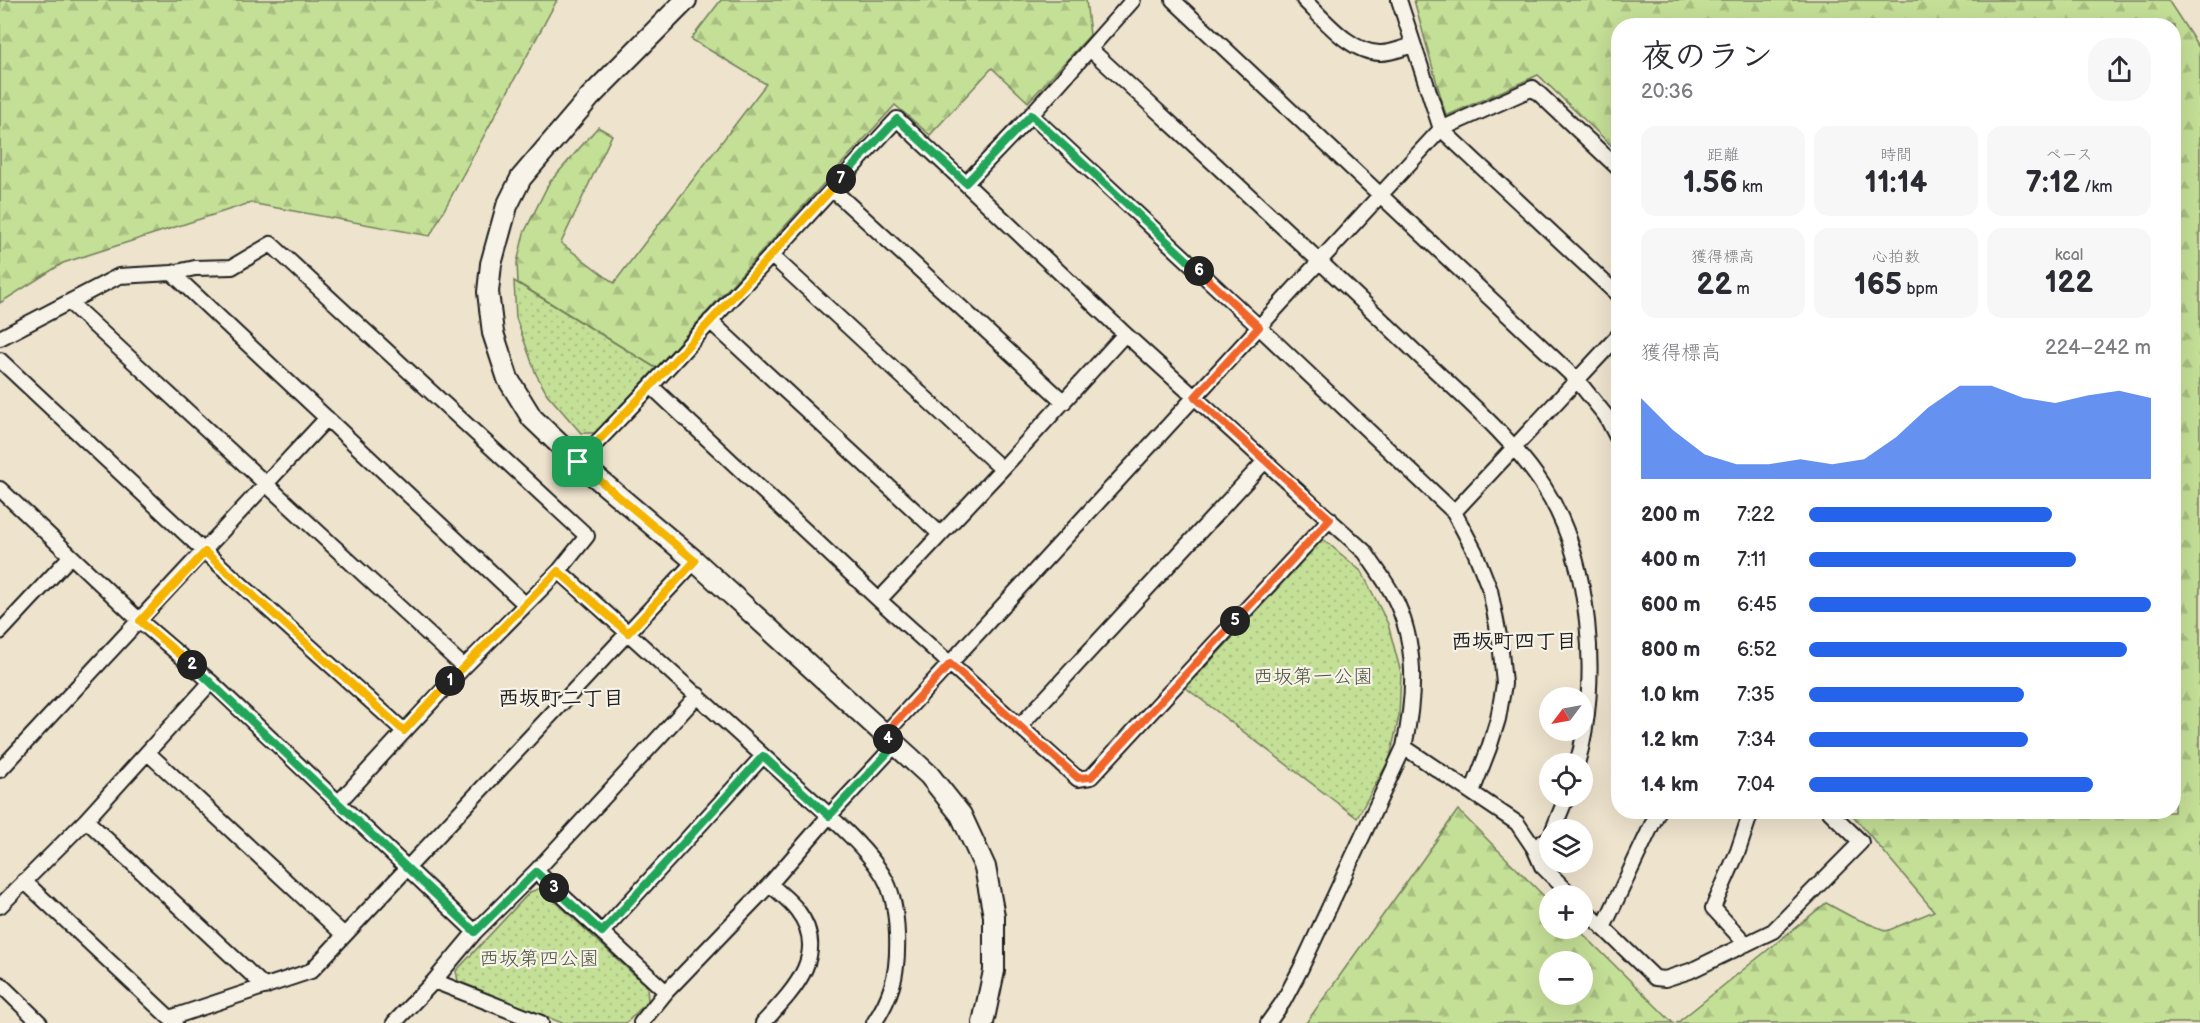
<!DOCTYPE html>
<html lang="ja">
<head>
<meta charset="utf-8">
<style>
	:root { --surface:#fff; --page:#f7f7f7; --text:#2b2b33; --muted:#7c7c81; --accent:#2563eb }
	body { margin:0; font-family:"Balsamiq Sans","Klee One",sans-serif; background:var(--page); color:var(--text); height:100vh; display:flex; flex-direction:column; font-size:22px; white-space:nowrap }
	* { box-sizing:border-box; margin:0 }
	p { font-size:20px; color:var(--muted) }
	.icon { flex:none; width:33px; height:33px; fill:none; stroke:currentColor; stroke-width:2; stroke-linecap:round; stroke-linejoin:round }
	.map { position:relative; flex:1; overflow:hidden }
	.details { position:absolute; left:1611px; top:18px; width:570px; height:801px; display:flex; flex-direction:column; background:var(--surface); border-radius:24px; box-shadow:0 6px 24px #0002 }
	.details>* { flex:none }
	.needle { width:39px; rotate:238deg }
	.controls { position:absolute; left:1539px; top:687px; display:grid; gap:12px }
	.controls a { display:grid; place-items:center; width:54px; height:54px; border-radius:50%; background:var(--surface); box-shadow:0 6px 24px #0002; font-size:30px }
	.pin { position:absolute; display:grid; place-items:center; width:51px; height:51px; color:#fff; margin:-26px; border-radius:12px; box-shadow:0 3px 9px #0006 }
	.km { position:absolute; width:30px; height:30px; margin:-15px; border-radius:50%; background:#222; color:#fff; font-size:16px; line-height:30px; text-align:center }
	.round { display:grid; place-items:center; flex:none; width:63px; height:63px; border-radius:24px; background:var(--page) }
	.headline { display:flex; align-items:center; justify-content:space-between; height:102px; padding:0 30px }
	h1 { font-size:33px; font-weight:600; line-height:45px }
	.figures { display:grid; grid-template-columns:repeat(3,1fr); gap:9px; height:102px; padding:6px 30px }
	.figures div { display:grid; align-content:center; border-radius:15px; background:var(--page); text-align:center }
	.figures b { font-size:30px; font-weight:600 }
	.figures small { font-size:16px; font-weight:400 }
	.figures p { font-size:16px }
	.chart { height:168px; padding:12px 30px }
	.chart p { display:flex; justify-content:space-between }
	.chart svg { width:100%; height:108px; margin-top:6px; fill:var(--accent); opacity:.7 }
	ul { padding:0 30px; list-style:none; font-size:20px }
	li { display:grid; grid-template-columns:96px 72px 1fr; align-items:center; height:45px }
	li i { height:15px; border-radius:8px; background:var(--accent) }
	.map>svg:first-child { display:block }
</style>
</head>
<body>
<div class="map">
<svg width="2200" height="1023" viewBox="0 0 2200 1023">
	<defs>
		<pattern id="grass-dots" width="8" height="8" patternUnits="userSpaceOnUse" patternTransform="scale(1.5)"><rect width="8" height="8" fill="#c4df96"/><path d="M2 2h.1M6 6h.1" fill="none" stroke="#a8bf81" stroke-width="1.8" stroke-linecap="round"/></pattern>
		<pattern id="forest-firs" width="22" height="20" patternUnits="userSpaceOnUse" patternTransform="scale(1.5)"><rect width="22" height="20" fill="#c4df96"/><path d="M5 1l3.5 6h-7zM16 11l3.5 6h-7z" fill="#a8bf81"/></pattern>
	</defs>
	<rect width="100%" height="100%" fill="#eee3cd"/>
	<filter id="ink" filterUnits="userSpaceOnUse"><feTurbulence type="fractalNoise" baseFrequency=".0167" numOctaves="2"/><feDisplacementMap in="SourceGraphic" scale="12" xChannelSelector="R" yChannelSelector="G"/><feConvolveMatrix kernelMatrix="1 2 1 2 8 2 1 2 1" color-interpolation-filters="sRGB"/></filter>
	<g filter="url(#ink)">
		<!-- grass -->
		<path fill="url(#grass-dots)" stroke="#707e59" stroke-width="1.5" d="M 514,281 L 656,368 L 595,433 L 581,433 L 547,394 L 536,374 L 516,318 Z
			M 1323,539 L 1362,572 L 1388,624 L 1401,673 L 1399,716 L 1390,758 L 1357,818 L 1186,688 Z
			M 541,888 L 647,987 L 648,1001 L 626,1023 L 562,1023 L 458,981 L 456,971 L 530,892 Z"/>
		<!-- forest -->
		<path fill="url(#forest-firs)" stroke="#707e59" stroke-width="1.5" fill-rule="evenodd" d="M 0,0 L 557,0 L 430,236 L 250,203 L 63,263 L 0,303 Z
			M 721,0 L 1086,0 L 1090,35 L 1028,102 L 992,68 L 930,135 L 895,105 L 656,368 L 518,283 L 517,263 L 524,233 L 549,183 L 598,127 L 612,135 L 561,243 L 614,283 L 766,84 L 691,39 Z
			M 1414,0 L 2168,0 L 2200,49 L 2200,1023 L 1677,1023 L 1826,903 L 1852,917 L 1887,931 L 1934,911 L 1850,812 L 2174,812 L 2174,26 L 1618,26 L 1618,152 L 1538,75 L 1446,116 Z
			M 1458,810 L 1549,901 L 1550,928 L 1578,929 L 1673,1023 L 1306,1023 ZM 1550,962 L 1582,962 L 1582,994 L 1550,994 Z"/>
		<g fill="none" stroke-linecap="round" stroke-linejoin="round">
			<defs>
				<path id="street" d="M 1173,0 L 1577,380 L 1606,416 L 1618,439
					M 1304,0 C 1324,19 1351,54 1381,53 C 1391,53 1403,48 1413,45
					M 1399,0 L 1441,129 L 1618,295
					M 1090,49 C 1196,147 1303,244 1407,344 C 1452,388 1510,434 1544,487 C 1591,560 1601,682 1577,764
					M 1031,115 L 1259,327 L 1454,512 L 1475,552 L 1490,590 L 1500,641 L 1504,684 L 1498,719 L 1489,748 L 1472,792
					M 966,183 L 1031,115 L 1133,0
					M 832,189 L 1064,402
					M 771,255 L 1002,469
					M 172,273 L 525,604
					M 69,302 L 464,667
					M 710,321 L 940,534
					M 0,338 L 119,276 L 172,273 L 195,268 L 232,267 L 271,244 L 587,536 L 559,571 L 464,667 L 338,803
					M 0,360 L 205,552 L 404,731
					M 651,386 L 879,600 L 1078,779 L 1091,777 L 1330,519
					M 578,462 L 651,386 L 897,119 L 1125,334 L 1365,552 C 1374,566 1385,580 1393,595 C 1418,643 1415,696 1404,747 L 1301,968 L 1283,1002 L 1268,1023
					M 0,489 L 140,621 L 211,682 L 475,932
					M 1454,512 L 1618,336
					M 559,571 C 633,637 707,705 781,772 C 811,800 871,848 887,883 C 899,908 900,960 892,986 C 888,999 882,1011 874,1023
					M 879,600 L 1002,469 L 1125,334
					M 0,632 L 70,557
					M 1019,727 L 1265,461
					M 884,735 L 1441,129 L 1533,88 L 1618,168
					M 1404,747 L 1517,823 L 1534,848 L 1542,866 L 1572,896
					M 148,753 L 344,935
					M 0,770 L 327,418
					M 86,820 L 265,987
					M 1553,830 L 1567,796
					M 1534,848 L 1550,837
					M 536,871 L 666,992
					M 24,881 L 175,1023
					M 0,906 L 86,820 L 211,682
					M 1582,907 L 1655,978 L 1665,979 L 1690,971 L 1773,931 L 1861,842 L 1830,812
					M 1603,928 L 1658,812
					M 602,932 L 763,756
					M 1746,944 L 1713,908 L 1738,851 L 1751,812
					M 434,981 L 541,1023
					M 0,984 L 40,1023
					M 170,1018 L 311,971 L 695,561
					M 394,1023 L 434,981 L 475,932 L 536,871 L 698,695
					M 641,1023 L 666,992 L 770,884 L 829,816 L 895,745
					M 763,1023 C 792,992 831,954 797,910 C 790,900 778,892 770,884"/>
				<path id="secondary" d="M 686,0 L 590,97 L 521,178 L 507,206 L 491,264 L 488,292 L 493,333 L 508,379 L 532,418 L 578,462 L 695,561 L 929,775 L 961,815 L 985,867 L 994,916 L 994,971 L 983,1023"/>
			</defs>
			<!-- street casing -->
			<use href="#street" stroke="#1c1c1c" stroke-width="18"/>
			<!-- secondary casing -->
			<use href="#secondary" stroke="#1c1c1c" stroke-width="24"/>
			<!-- street -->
			<use href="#street" stroke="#f7f3e8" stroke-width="14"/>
			<!-- secondary -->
			<use href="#secondary" stroke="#f7f3e8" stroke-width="20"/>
		</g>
	</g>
	<g fill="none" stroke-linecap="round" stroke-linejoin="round" filter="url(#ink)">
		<defs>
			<path id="split-1" d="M 450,681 L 558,571 L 628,633 L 695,561 L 578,462"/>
			<path id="split-2" d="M 192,665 L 140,621 L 205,552 L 404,731 L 450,681"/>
			<path id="split-3" d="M 192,665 L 475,932 L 536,872 L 554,888"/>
			<path id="split-4" d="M 554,888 L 602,932 L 763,756 L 829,816 L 895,745 L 888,739"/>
			<path id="split-5" d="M 888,739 L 884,735 L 950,664 L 1078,778 L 1091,777 L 1235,621"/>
			<path id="split-6" d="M 1199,271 L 1259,327 L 1195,397 L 1330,519 L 1235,621"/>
			<path id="split-7" d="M 841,179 L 897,119 L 966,183 L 1031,115 L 1199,271"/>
			<path id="split-8" d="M 578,462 L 651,386 L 841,179"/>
		</defs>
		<!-- split-1 casing -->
		<use href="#split-1" stroke="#fff" stroke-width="12"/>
		<!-- split-2 casing -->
		<use href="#split-2" stroke="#fff" stroke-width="12"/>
		<!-- split-3 casing -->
		<use href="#split-3" stroke="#fff" stroke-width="12"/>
		<!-- split-4 casing -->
		<use href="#split-4" stroke="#fff" stroke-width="12"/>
		<!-- split-5 casing -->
		<use href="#split-5" stroke="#fff" stroke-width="12"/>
		<!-- split-6 casing -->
		<use href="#split-6" stroke="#fff" stroke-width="12"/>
		<!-- split-7 casing -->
		<use href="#split-7" stroke="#fff" stroke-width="12"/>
		<!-- split-8 casing -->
		<use href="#split-8" stroke="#fff" stroke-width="12"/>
		<!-- split-1 -->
		<use href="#split-1" stroke="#f5b400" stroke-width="8"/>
		<!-- split-2 -->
		<use href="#split-2" stroke="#f5b400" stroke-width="8"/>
		<!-- split-3 -->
		<use href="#split-3" stroke="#22a559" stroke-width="8"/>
		<!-- split-4 -->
		<use href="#split-4" stroke="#22a559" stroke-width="8"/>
		<!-- split-5 -->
		<use href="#split-5" stroke="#f0652b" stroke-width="8"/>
		<!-- split-6 -->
		<use href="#split-6" stroke="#f0652b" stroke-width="8"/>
		<!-- split-7 -->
		<use href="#split-7" stroke="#22a559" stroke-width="8"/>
		<!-- split-8 -->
		<use href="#split-8" stroke="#f5b400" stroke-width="8"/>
	</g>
	<g text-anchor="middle" stroke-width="4.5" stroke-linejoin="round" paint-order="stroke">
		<!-- park labels -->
		<g font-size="20" fill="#4e5641" stroke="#f7f3e8">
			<text x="1313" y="683">西坂第一公園</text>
			<text x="539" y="965">西坂第四公園</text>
		</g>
		<!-- neighbourhood labels -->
		<g font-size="21" font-weight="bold" fill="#1c1c1c" stroke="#f7f3e8">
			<text x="1514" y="648">西坂町四丁目</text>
			<text x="561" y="705">西坂町二丁目</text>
		</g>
	</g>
</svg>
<div class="controls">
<a><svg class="needle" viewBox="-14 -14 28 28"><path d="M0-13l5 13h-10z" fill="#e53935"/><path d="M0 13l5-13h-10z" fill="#7c7c81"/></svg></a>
<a><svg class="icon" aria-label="locate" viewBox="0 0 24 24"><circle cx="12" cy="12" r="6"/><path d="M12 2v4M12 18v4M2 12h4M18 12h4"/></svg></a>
<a><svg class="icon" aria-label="layers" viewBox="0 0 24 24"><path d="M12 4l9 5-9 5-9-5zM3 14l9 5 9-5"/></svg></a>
<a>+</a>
<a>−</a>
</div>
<div class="pin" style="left:578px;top:462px;background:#1e9e55"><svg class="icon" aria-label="arrive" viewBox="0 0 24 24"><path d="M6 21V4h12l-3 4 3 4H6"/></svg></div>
<b class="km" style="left:450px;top:681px">1</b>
<b class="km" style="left:192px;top:665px">2</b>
<b class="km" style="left:554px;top:888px">3</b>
<b class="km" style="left:888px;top:739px">4</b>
<b class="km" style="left:1235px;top:621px">5</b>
<b class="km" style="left:1199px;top:271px">6</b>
<b class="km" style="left:841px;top:179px">7</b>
<section class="details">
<div class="headline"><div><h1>夜のラン</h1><p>20:36</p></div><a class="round"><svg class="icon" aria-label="share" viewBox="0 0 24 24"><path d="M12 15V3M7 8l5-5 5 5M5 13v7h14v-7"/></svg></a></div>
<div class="figures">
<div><p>距離</p><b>1.56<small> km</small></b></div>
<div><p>時間</p><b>11:14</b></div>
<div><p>ペース</p><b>7:12<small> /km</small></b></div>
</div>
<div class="figures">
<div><p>獲得標高</p><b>22<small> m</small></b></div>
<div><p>心拍数</p><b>165<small> bpm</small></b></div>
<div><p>kcal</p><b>122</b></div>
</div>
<div class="chart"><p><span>獲得標高</span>224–242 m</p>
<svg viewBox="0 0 160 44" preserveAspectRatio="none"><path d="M0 44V11L10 24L20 34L30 38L40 38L50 36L60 38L70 36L80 27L90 15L100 6L110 6L120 11L130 13L140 10L150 8L160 11V44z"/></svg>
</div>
<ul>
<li><b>200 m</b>7:22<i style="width:71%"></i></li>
<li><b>400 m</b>7:11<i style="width:78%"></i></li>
<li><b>600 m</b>6:45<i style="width:100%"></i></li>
<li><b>800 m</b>6:52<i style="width:93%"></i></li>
<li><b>1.0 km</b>7:35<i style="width:63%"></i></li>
<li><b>1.2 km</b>7:34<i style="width:64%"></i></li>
<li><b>1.4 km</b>7:04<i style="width:83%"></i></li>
</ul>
</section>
</div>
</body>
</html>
